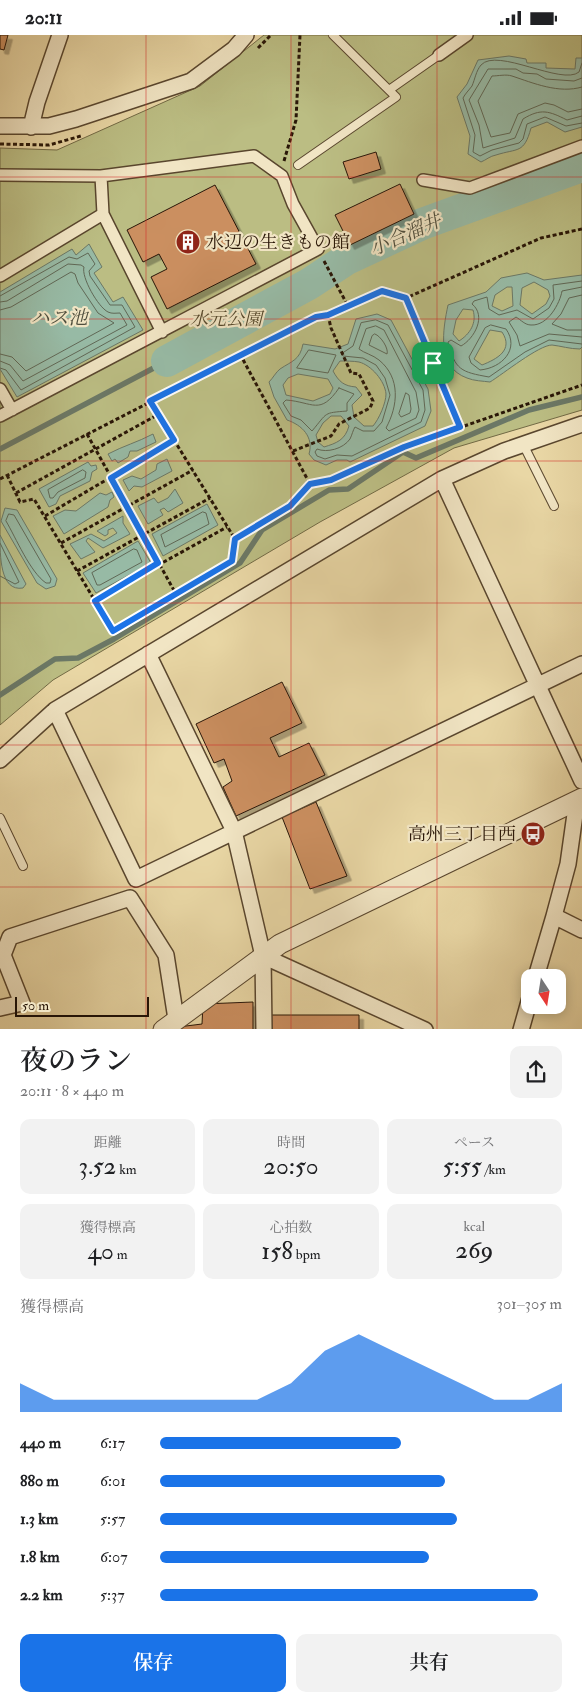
<!DOCTYPE html>
<html lang="ja">
<head>
<meta charset="utf-8">
<style>
	:root { --surface:#fff; --page:#f2f2f2; --text:#202124; --muted:#757577; --accent:#1a73e8 }
	body { margin:0; font-family:"IM FELL Double Pica","Noto Serif JP",serif; background:var(--page); color:var(--text); height:100vh; display:flex; flex-direction:column; font-size:19px; white-space:nowrap }
	* { box-sizing:border-box; margin:0 }
	p { font-size:16px; color:var(--muted) }
	.icon { flex:none; width:28px; height:28px; fill:none; stroke:currentColor; stroke-width:2; stroke-linecap:round; stroke-linejoin:round }
	.map { position:relative; height:994px; overflow:hidden }
	.panel { display:flex; flex-direction:column; background:var(--surface); flex:1 }
	.panel>* { flex:none }
	.needle { width:32px; rotate:168deg }
	.tools { position:absolute; left:521px; top:934px; display:grid; gap:10px }
	.tools a { display:grid; place-items:center; width:45px; height:45px; border-radius:10px; background:var(--surface); box-shadow:0 2px 12px #0003; font-size:25px }
	.scale { position:absolute; left:15px; bottom:12px; width:134px; box-sizing:border-box; padding-left:5px; border:2px solid #291607; border-top:0; font-size:14px; line-height:18px; white-space:nowrap; color:#291607; -webkit-text-stroke:4px #f1e5c4; paint-order:stroke }
	.pin { position:absolute; display:grid; place-items:center; width:42px; height:42px; color:#fff; margin:-21px; border-radius:10px; box-shadow:0 2px 8px #0006 }
	.round { display:grid; place-items:center; flex:none; width:52px; height:52px; border-radius:10px; background:var(--page) }
	.summary { display:flex; align-items:center; justify-content:space-between; height:85px; padding:0 20px }
	h1 { font-size:28px; font-weight:600; line-height:38px }
	.metrics { display:grid; grid-template-columns:repeat(3,1fr); gap:8px; height:85px; padding:5px 20px }
	.metrics div { display:grid; align-content:center; border-radius:10px; background:var(--page); text-align:center }
	.metrics b { font-size:25px; font-weight:600 }
	.metrics small { font-size:14px; font-weight:400 }
	.metrics p { font-size:14px }
	.chart { height:140px; padding:10px 20px }
	.chart p { display:flex; justify-content:space-between }
	.chart svg { width:100%; height:90px; margin-top:5px; fill:var(--accent); opacity:.7 }
	.primary-button { display:flex; gap:10px; margin-top:auto; padding:10px 20px }
	.primary-button a { flex:1; height:58px; border-radius:10px; background:var(--accent); color:#fff; font-size:20px; font-weight:600; line-height:58px; text-align:center }
	.primary-button a+a { background:var(--page); color:var(--text) }
	ul { padding:0 20px; list-style:none; font-size:16px }
	li { display:grid; grid-template-columns:80px 60px 1fr; align-items:center; height:38px }
	li i { height:12px; border-radius:6px; background:var(--accent) }
	.status { display:flex; justify-content:space-between; align-items:center; height:35px; padding:0 25px; background:var(--surface); direction:ltr }
	.status svg { height:14px; fill:currentColor }
	.map>svg:first-child { display:block }
</style>
</head>
<body>
<div class="status"><b>20:11</b><svg viewBox="0 0 49 12"><path d="M0 12V9h3v3zM5 12V6h3v6zM10 12V3h3v9zM15 12V0h3v12zM26 1h20v11H26zM47 4h2v5h-2z"/></svg></div>
<div class="map">
<svg width="582" height="995" viewBox="0 0 582 995">
	<defs>
		<filter id="shadow"><feDropShadow dx="4.5" dy="4.5" stdDeviation="0" flood-color="#0004"/></filter>
	</defs>
	<rect width="100%" height="100%" fill="#e9d7a5"/>
	<filter id="stains"><feTurbulence type="fractalNoise" baseFrequency=".004" numOctaves="4"/><feColorMatrix values="0 0 0 0 .2 0 0 0 0 .09 0 0 0 0 .02 0 0 0 .5 -.17"/></filter>
	<radialGradient id="worn" r=".72"><stop offset=".6" stop-color="#630" stop-opacity="0"/><stop offset="1" stop-color="#630" stop-opacity=".3"/></radialGradient>
	<!-- green -->
	<path fill="#bbbd83" stroke="#726a45" d="M 264,0 L 582,0 L 582,375 L 454,413 L 320,487 L 53,645 L 0,690 L 0,113 L 57,115 L 200,51 Z"/>
	<!-- water -->
	<path fill="#97baa5" stroke="#6b7866" fill-rule="evenodd" d="M 509,21 L 526,24 L 527,28 L 546,28 L 546,33 L 575,34 L 576,23 L 582,23 L 582,92 L 565,97 L 547,87 L 531,93 C 524,119 518,113 496,120 C 490,121 486,125 481,127 L 468,119 L 470,101 L 457,62 L 467,49 L 478,25 Z
		M 89,209 L 102,232 L 94,238 L 113,267 L 123,262 L 143,295 L 17,362 L 0,334 L 0,257 L 72,214 L 76,220 Z
		M 527,238 L 544,245 L 582,240 L 582,312 L 580,314 C 570,314 561,311 552,310 C 539,310 503,339 490,347 C 483,346 474,346 467,343 C 436,332 443,294 448,270 L 486,257 L 501,243 ZM 534,247 L 548,255 L 550,261 L 546,269 L 532,279 L 520,270 L 522,253 ZM 507,252 L 512,252 L 513,271 L 502,276 L 492,271 L 495,260 ZM 463,274 L 473,275 C 477,288 470,299 459,306 L 453,299 L 456,285 ZM 490,295 L 502,297 C 514,315 497,324 482,330 L 474,324 Z
		M 377,279 L 391,285 L 428,354 L 431,376 L 425,391 L 350,427 L 347,425 L 337,425 L 326,430 L 314,425 L 309,419 C 314,402 302,390 287,385 L 274,362 L 269,347 C 273,343 276,337 280,334 C 292,326 300,325 303,309 L 335,314 L 348,309 L 356,284 ZM 340,326 C 346,326 353,326 359,327 C 371,330 385,346 386,359 C 386,368 379,384 373,391 L 364,391 L 354,382 L 352,370 L 362,360 L 356,352 C 344,351 339,347 333,336 ZM 298,339 L 328,344 L 333,353 L 330,359 L 313,366 L 286,360 L 283,350 L 288,343 ZM 331,381 L 341,381 L 349,391 C 345,405 337,408 324,412 L 318,407 L 316,400 L 323,388 Z
		M 153,399 L 156,407 L 137,416 L 130,416 L 128,422 L 118,428 L 115,424 L 112,426 L 108,419 C 123,411 138,407 153,399 Z
		M 167,424 L 172,436 L 142,452 L 134,451 L 129,456 L 123,445 L 132,441 L 141,444 L 156,435 L 157,429 Z
		M 88,427 L 91,431 L 96,430 L 97,434 L 92,437 L 90,446 L 60,461 L 56,469 L 49,472 L 39,454 Z
		M 175,454 L 183,468 L 168,477 L 164,473 L 160,475 L 163,480 L 148,489 L 138,471 L 154,463 L 158,468 L 168,463 Z
		M 112,457 L 114,462 L 110,465 L 108,472 L 64,499 L 53,481 L 65,475 L 76,476 L 100,458 L 106,460 Z
		M 207,469 L 218,490 L 163,521 L 152,499 Z
		M 5,473 L 17,475 L 57,544 L 55,551 L 46,554 L 37,548 L 1,486 Z
		M 123,481 L 123,488 L 130,499 L 103,513 L 88,503 L 86,506 L 95,517 L 81,524 L 70,509 L 91,499 L 104,506 L 117,498 L 113,493 L 108,495 L 108,499 L 105,501 L 97,496 Z
		M 0,500 L 26,549 L 23,553 C 0,557 0,521 0,500 Z
		M 138,506 L 151,528 L 96,558 L 83,538 Z"/>
	<g fill="none" stroke-linecap="round" stroke-linejoin="round">
		<!-- shore -->
		<path stroke="#606856" stroke-width="1" d="M 582,28 L 579,37 C 562,51 497,12 481,30 C 476,36 475,44 472,51 C 469,55 465,59 463,63 L 475,100 L 473,117 L 480,121 L 492,115 L 519,108 L 523,104 L 527,89 L 545,82 L 566,91 L 582,88
			M 582,43 L 574,46 L 546,44 L 537,39 L 523,38 L 516,34 L 488,34 L 469,65 L 479,90 L 483,113 L 515,103 L 523,84 C 541,73 549,76 567,85 L 582,81
			M 582,52 C 559,59 533,48 512,41 C 506,39 498,41 492,41 L 478,66 L 491,102 L 510,98 L 518,79 L 545,68 L 554,70 L 568,77 L 582,74
			M 582,246 L 553,250 L 554,264 L 549,273 L 533,284 L 517,275 L 499,280 L 489,274 L 487,262 L 474,266 L 472,269 C 487,281 474,304 461,311 L 451,305 L 448,307 C 455,335 461,337 489,342 L 525,317 L 549,305 L 582,309
			M 582,252 L 562,256 C 560,268 548,291 531,290 C 525,290 521,285 516,282 L 509,287 L 517,300 L 520,311 L 549,299 L 582,302
			M 582,260 L 569,263 L 561,279 L 552,289 L 567,295 L 582,295
			M 0,261 L 69,222 L 77,224 L 88,218 L 95,229 L 89,236 L 90,241 L 110,270 L 122,270 L 135,292 L 21,355 L 6,335 L 0,333
			M 0,267 L 7,266 L 68,229 L 81,230 L 84,232 C 81,242 98,272 108,277 C 112,279 116,278 120,278 L 127,290 L 23,346 L 10,330 L 0,326
			M 0,275 L 11,272 L 71,237 L 75,239 L 78,248 L 98,278 L 114,288 L 26,336 L 12,322 L 0,319
			M 376,285 L 388,290 L 423,355 L 425,375 L 421,387 L 352,421 L 337,420 L 325,424 L 317,421 L 315,417 L 317,414 C 327,418 343,414 350,404 C 352,400 353,395 355,392 L 363,396 L 374,396 L 382,387 L 390,360 L 385,343 L 376,330 L 363,323 L 343,321 L 341,319 L 353,311 L 361,288 Z
			M 491,290 L 506,294 C 520,314 502,333 480,335 L 471,328 L 469,322 L 485,293 Z
			M 376,291 L 384,295 L 416,357 L 419,375 L 416,383 L 389,396 L 386,393 C 398,371 401,343 379,325 C 373,320 364,318 359,314 L 366,294 Z
			M 375,299 C 381,301 389,314 387,319 L 369,310 L 372,301 Z
			M 309,315 L 336,320 L 328,338 L 297,333 Z
			M 339,353 L 354,359 L 347,368 L 347,376 C 323,378 328,377 312,396 L 301,385 L 291,381 L 283,368 L 286,365 C 313,367 320,381 339,353 Z
			M 406,358 L 409,360 L 411,374 L 410,378 L 401,382 L 399,379 Z
			M 83,435 L 86,437 L 85,443 L 58,457 L 53,463 L 50,463 L 48,455 Z
			M 203,477 L 206,478 L 209,489 L 165,512 L 161,500 Z
			M 9,479 L 14,480 L 51,544 L 50,548 L 46,548 C 30,537 16,503 6,486 Z
			M 0,508 L 19,547 L 15,549 L 0,541
			M 134,514 L 137,515 L 142,527 L 100,550 L 97,550 L 92,538 Z"/>
		<!-- stream -->
		<path stroke="#6b7866" stroke-width="5.5" d="M 0,414 L 167,326
			M 0,660 L 55,624 L 78,623 L 114,604 L 240,528 L 262,495 L 329,455 L 348,454 L 403,417 L 416,423 L 529,375 L 582,362"/>
		<!-- river -->
		<path stroke="#97baa5" stroke-width="32" d="M 167,326 L 309,249 L 347,224 L 422,189 L 582,131"/>
	</g>
	<!-- building -->
	<path fill="#cb8f61" stroke="#291607" filter="url(#shadow)" d="M 0,0 L 8,0 L 4,15 L 0,14 Z
		M 376,117 L 381,134 L 349,144 L 343,127 Z
		M 400,149 L 414,179 L 350,210 L 335,180 Z
		M 215,150 L 256,229 L 167,274 L 151,242 L 167,234 L 159,219 L 143,227 L 127,195 Z
		M 282,647 L 302,688 L 270,703 L 279,722 L 309,708 L 325,740 L 236,781 L 223,752 L 232,746 L 224,724 L 214,728 L 196,689 Z
		M 316,767 L 347,841 L 310,854 L 282,782 Z
		M 253,967 L 253,995 L 178,995 L 178,992 L 202,989 L 203,969 Z
		M 270,980 L 359,980 L 359,995 L 271,995 Z"/>
	<g fill="none" stroke-linecap="round" stroke-linejoin="round">
		<defs>
			<path id="service" d="M 389,55 L 439,20
				M 298,130 L 396,62 L 333,0
				M 523,409 L 554,471
				M 0,783 L 23,831"/>
			<path id="pedestrian" d="M 439,20 L 467,0
				M 0,140 L 101,141
				M 423,145 L 470,153 L 582,111
				M 103,179 L 162,297
				M 0,241 L 103,179 L 101,141 L 254,121 L 282,141 L 293,169 L 318,214 L 0,381
				M 0,354 L 12,375"/>
			<path id="minor" d="M 0,91 L 49,91 L 76,84 L 191,46 L 234,14 L 246,0
				M 31,92 L 37,67 L 60,0
				M 442,444 L 582,746
				M 148,619 L 234,796 L 263,921 L 264,995
				M 55,675 L 136,844 L 582,629
				M 0,725 L 55,675 L 442,444 L 504,416 L 582,389
				M 577,765 L 568,829 L 554,881 L 582,895
				M 263,921 L 425,995
				M 536,942 L 554,881
				M 0,973 L 22,968 L 3,920 L 10,902 L 130,863 L 166,920 L 176,984
				M 521,995 L 530,963"/>
			<path id="tertiary" d="M 163,995 L 280,909 L 582,763"/>
		</defs>
		<!-- service casing -->
		<use href="#service" stroke="#59462e" stroke-width="10"/>
		<!-- pedestrian casing -->
		<use href="#pedestrian" stroke="#59462e" stroke-width="14"/>
		<!-- minor casing -->
		<use href="#minor" stroke="#59462e" stroke-width="18"/>
		<!-- tertiary casing -->
		<use href="#tertiary" stroke="#59462e" stroke-width="21"/>
		<!-- path -->
		<path stroke="#291607" stroke-width="3" stroke-dasharray="4 2.5" stroke-linecap="butt" d="M 258,13 L 271,0
			M 0,109 L 49,110 L 81,101
			M 284,126 L 296,85 L 300,0
			M 324,226 L 348,271
			M 406,263 L 459,392
			M 240,319 L 310,449
			M 150,366 L 235,504
			M 87,399 L 176,559
			M 293,416 L 331,401 L 339,389 L 370,373 L 373,366 L 359,339 L 351,338 L 331,293 L 328,280
			M 7,440 L 20,467 L 34,464 L 113,596 L 232,526 L 235,504 L 290,471 L 310,449 L 331,445 L 404,412 L 582,350
			M 0,444 L 316,282 L 328,280 L 382,256 L 406,263 L 541,203 L 582,194
			M 16,458 L 159,379
			M 45,481 L 174,405
			M 61,508 L 193,435
			M 77,536 L 210,463
			M 95,565 L 227,492"/>
		<!-- service -->
		<use href="#service" stroke="#f1e5c4" stroke-width="8"/>
		<!-- pedestrian -->
		<use href="#pedestrian" stroke="#f1e5c4" stroke-width="11"/>
		<!-- minor -->
		<use href="#minor" stroke="#f1e5c4" stroke-width="15"/>
		<!-- tertiary -->
		<use href="#tertiary" stroke="#f1e5c4" stroke-width="19"/>
	</g>
	<g fill="none" stroke-linecap="round" stroke-linejoin="round">
		<defs>
			<path id="route" d="M 382,256 L 406,263 L 460,392 L 404,412 L 331,445 L 310,449 L 290,471 L 235,504 L 232,526 L 113,596 L 95,566 L 158,528 L 111,443 L 174,405 L 150,366 L 316,282 L 328,280 Z"/>
		</defs>
		<!-- route casing -->
		<use href="#route" stroke="#fff" stroke-width="10"/>
		<!-- route -->
		<use href="#route" stroke="#1a73e8" stroke-width="6"/>
	</g>
	<!-- grid -->
	<path fill="none" stroke="#d62828" stroke-width="1" stroke-opacity="0.55" d="M 146,0 L 146,995M 291,0 L 291,995M 437,0 L 437,995M 0,142 L 582,142M 0,284 L 582,284M 0,426 L 582,426M 0,568 L 582,568M 0,710 L 582,710M 0,852 L 582,852"/>
	<!-- icons -->
	<defs>
		<symbol id="building-disc" viewBox="-11 -11 22 22"><circle r="9.5" fill="#8f2418" stroke="#f1e5c4"/><path d="M-4-6H4V6H1V3H-1V6H-4ZM-2.5-4.3h1.7v1.8h-1.7ZM.8-4.3h1.7v1.8H.8ZM-2.5-1h1.7V.8h-1.7ZM.8-1h1.7V.8H.8Z" fill="#fff"/></symbol>
		<symbol id="bus-disc" viewBox="-11 -11 22 22"><circle r="9.5" fill="#8f2418" stroke="#f1e5c4"/><path d="M-5-6H5V4H4V6H2V4H-2V6H-4V4H-5ZM-3.5-4V0h7V-4ZM-3.5 1.2v1.5H-2V1.2ZM2 1.2v1.5H3.5V1.2Z" fill="#fff"/></symbol>
	</defs>
	<g fill-rule="evenodd">
		<use href="#building-disc" x="174" y="193" width="28" height="28"/>
		<use href="#bus-disc" x="519" y="785" width="28" height="28"/>
	</g>
	<g text-anchor="middle" stroke-width="4.5" stroke-linejoin="round" paint-order="stroke">
		<!-- poi labels -->
		<g font-size="18" fill="#291607" stroke="#f1e5c4" text-anchor="start">
			<text x="206" y="213">水辺の生きもの館</text>
			<text x="516" y="805" text-anchor="end">高州三丁目西</text>
		</g>
		<!-- park labels -->
		<g font-size="18" font-style="italic" fill="#55482c" stroke="#f1e5c4">
			<text x="226" y="290">水元公園</text>
		</g>
		<!-- water labels -->
		<g font-size="19" font-style="italic" fill="#504f3e" stroke="#f1e5c4">
			<text transform="translate(405 199) rotate(-24)" y="7">小合溜井</text>
			<text x="59" y="289">ハス池</text>
		</g>
	</g>
	<rect width="100%" height="100%" filter="url(#stains)"/>
	<rect width="100%" height="100%" fill="url(#worn)"/>
</svg>
<div class="tools">
<a><svg class="needle" viewBox="-14 -14 28 28"><path d="M0-13l5 13h-10z" fill="#e53935"/><path d="M0 13l5-13h-10z" fill="#757577"/></svg></a>
</div>
<div class="scale">50 m</div>
<div class="pin" style="left:433px;top:328px;background:#1e9e55"><svg class="icon" aria-label="arrive" viewBox="0 0 24 24"><path d="M6 21V4h12l-3 4 3 4H6"/></svg></div>
</div>
<section class="panel">
<div class="summary"><div><h1>夜のラン</h1><p>20:11 · 8 × 440 m</p></div><a class="round"><svg class="icon" aria-label="share" viewBox="0 0 24 24"><path d="M12 15V3M7 8l5-5 5 5M5 13v7h14v-7"/></svg></a></div>
<div class="metrics">
<div><p>距離</p><b>3.52<small> km</small></b></div>
<div><p>時間</p><b>20:50</b></div>
<div><p>ペース</p><b>5:55<small> /km</small></b></div>
</div>
<div class="metrics">
<div><p>獲得標高</p><b>40<small> m</small></b></div>
<div><p>心拍数</p><b>158<small> bpm</small></b></div>
<div><p>kcal</p><b>269</b></div>
</div>
<div class="chart"><p><span>獲得標高</span>301–305 m</p>
<svg viewBox="0 0 160 44" preserveAspectRatio="none"><path d="M0 44V30L10 38L20 38L30 38L40 38L50 38L60 38L70 38L80 30L90 14L100 6L110 14L120 22L130 30L140 38L150 38L160 30V44z"/></svg>
</div>
<ul>
<li><b>440 m</b>6:17<i style="width:60%"></i></li>
<li><b>880 m</b>6:01<i style="width:71%"></i></li>
<li><b>1.3 km</b>5:57<i style="width:74%"></i></li>
<li><b>1.8 km</b>6:07<i style="width:67%"></i></li>
<li><b>2.2 km</b>5:37<i style="width:94%"></i></li>
</ul>
<div class="primary-button"><a>保存</a><a>共有</a></div>
</section>
</body>
</html>
